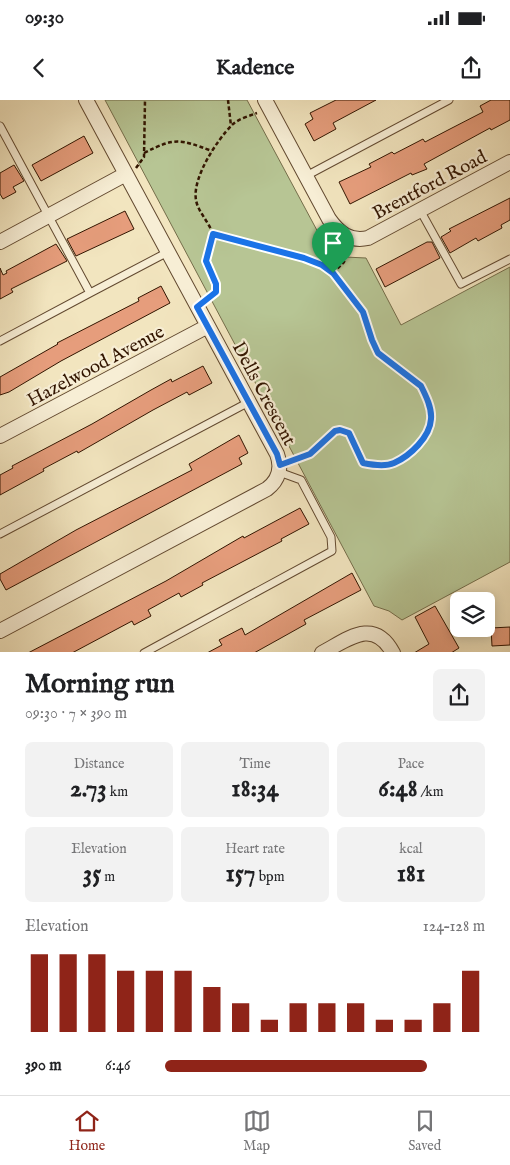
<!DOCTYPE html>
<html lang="en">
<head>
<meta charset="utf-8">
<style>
	:root { --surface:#fff; --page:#f2f2f2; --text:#202124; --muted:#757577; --line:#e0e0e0; --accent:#8f2418 }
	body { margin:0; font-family:"IM FELL English",serif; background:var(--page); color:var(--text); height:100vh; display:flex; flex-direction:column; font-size:19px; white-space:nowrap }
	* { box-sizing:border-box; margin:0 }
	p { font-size:16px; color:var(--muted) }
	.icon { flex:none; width:28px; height:28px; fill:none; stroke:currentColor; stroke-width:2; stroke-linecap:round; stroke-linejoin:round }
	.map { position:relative; height:552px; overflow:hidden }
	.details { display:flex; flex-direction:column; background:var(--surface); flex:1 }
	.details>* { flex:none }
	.tools { position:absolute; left:450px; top:492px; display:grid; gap:10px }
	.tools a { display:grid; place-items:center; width:45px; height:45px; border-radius:8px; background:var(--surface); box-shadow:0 2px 12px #0003; font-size:25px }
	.pin { position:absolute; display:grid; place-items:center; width:42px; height:42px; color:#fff; margin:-51px -21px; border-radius:50% 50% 50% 0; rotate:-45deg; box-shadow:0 0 5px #0007 }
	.pin .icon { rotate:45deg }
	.round { display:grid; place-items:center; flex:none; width:52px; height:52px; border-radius:8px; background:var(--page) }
	.summary { display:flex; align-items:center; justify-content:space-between; height:85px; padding:0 25px }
	h1 { font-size:28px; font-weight:700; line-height:38px }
	.stats { display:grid; grid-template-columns:repeat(3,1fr); gap:8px; height:85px; padding:5px 25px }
	.stats div { display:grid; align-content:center; border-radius:8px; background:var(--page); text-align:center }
	.stats b { font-size:25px; font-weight:700 }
	.stats small { font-size:14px; font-weight:400 }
	.stats p { font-size:14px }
	.chart { height:140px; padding:10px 25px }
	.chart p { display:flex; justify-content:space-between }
	.chart svg { width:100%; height:90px; margin-top:5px; stroke:var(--accent); stroke-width:6 }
	ul { padding:0 25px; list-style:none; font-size:16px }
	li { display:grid; grid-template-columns:80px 60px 1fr; align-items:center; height:38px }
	li i { height:12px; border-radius:6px; background:var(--accent) }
	.status { display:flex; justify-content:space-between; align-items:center; height:35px; padding:0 25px; background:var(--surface); direction:ltr }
	.status svg { height:14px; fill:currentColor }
	header { display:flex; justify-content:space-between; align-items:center; height:65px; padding:0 25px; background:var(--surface); font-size:22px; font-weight:700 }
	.tab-bar { display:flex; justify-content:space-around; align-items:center; height:70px; border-top:1px solid var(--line); background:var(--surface); font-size:14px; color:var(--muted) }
	.tab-bar a { display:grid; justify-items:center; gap:2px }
	.tab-bar .on { color:var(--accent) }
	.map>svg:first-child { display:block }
</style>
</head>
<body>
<div class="status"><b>09:30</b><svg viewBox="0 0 49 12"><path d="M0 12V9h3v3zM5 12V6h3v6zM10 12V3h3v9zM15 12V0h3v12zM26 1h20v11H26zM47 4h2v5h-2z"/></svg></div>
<header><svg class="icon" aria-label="back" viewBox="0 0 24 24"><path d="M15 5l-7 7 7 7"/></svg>Kadence<svg class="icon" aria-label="share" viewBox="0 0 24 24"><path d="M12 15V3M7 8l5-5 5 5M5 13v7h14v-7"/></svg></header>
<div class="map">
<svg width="510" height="553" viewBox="0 0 510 553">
	<rect width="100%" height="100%" fill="#f2e5bf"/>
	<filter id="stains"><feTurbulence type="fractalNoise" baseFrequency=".004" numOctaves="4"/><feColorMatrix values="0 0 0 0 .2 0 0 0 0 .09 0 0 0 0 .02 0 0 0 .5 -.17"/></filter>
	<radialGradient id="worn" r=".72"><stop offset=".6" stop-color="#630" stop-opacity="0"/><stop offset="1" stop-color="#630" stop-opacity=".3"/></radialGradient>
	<!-- green -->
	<path fill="#b7c594" stroke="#746d4a" d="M 105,0 L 247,0 L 327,149 L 345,157 L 366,158 L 401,225 L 510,167 L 510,462 L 402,520 L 389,511 L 374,506 Z"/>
	<!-- building -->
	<path fill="#e69d7c" stroke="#321500" d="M 336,0 L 376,0 L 333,23 L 336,29 L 314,41 L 305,24 L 313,19 L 310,13 Z
		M 491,0 L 510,0 L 510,20 L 491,30 L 490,28 L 424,64 L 427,69 L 412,75 L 411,73 L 350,104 L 339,82 L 371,67 L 369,64 L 392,52 L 394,54 L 423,39 L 425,42 L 450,29 L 483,12 L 480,6 Z
		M 84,36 L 93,53 L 41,81 L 32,65 Z
		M 14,65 L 24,81 L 13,87 L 16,92 L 3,99 L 0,94 L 0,73 Z
		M 510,98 L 510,120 L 501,125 L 502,128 L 478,141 L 476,138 L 450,153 L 441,137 L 451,131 L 449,129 Z
		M 125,111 L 134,129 L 76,156 L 67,139 Z
		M 427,142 L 432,142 L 440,158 L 385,187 L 376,169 Z
		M 56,144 L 67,161 L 11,189 L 13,192 L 0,199 L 0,168 L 3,175 L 7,173 L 6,171 Z
		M 161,186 L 170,203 L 61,261 L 9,292 L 0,295 L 0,277 L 58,244 L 57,243 L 139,201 L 138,198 Z
		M 203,266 L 212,283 L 189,295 L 187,292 L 153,310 L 78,353 L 77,351 L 43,369 L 44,371 L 0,395 L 0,375 L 13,368 L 12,366 L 92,324 L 151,290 L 171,279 L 172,282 Z
		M 239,335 L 248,353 L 239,358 L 242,364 L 6,490 L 0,479 L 0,474 L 76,430 L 192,370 L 189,364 Z
		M 300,408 L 309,424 L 281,439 L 282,441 L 202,483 L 203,485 L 181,497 L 179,493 L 148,510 L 151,516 L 134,525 L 132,521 L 72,553 L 28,553 L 166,481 L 243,436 L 244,438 Z
		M 352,473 L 361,490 L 304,520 L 306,524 L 281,538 L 254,553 L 207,553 L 222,545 L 219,540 L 242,528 L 245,535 Z
		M 435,506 L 459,548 L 451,553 L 414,553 L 429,544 L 415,517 Z
		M 510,527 L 510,545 L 492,546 L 491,528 Z"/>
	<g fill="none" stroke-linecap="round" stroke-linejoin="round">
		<defs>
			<path id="lane" d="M 0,26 L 90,193 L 0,241
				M 306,76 L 449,0
				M 420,110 L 461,184 L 510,159
				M 90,193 L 168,152
				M 0,434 L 249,302
				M 144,553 L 332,451 L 331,437 L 301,380 L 279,372"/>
			<path id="street" d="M 265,0 L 329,119 C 339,133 350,142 368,138 L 510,62
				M 0,142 L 126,74
				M 0,336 L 208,226
				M 0,531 L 267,389 C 279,380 282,367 277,354 L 86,0
				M 322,553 C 348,539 374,517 393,553"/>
		</defs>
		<!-- lane casing -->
		<use href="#lane" stroke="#624930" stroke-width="9"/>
		<!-- street casing -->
		<use href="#street" stroke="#624930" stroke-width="16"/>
		<!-- path -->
		<path stroke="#321500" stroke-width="2.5" stroke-dasharray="4 2.5" stroke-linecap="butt" d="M 228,0 L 231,26
			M 144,53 C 176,37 179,39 212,51
			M 136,68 L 144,57 L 145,0
			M 213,134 C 209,122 198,112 196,100 C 192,78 217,40 232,25 C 238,19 249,16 257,13
			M 333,173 L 344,162 L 348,149
			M 207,200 L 216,192 L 216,185 L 206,161 L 213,134 L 304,158 L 322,165 L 333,173 L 363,212 L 372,240 L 378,253 L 421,286 C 426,296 432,308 431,319 C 430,337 410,356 395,363 C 385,367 373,365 363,363 L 349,333 L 340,330 L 335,331 L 311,354 L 291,361"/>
		<!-- lane -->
		<use href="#lane" stroke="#f7eed5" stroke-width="7"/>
		<!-- street -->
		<use href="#street" stroke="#f7eed5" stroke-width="14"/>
	</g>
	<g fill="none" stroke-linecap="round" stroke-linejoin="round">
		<defs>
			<path id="route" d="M 213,134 L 304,158 L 322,165 L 333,173 L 363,212 L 372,240 L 378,253 L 421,286 C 426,296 432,308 431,319 C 430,337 410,356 394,363 C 385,367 373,365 363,363 L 349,333 L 340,330 L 335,331 L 310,354 L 280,365 L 277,354 L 197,207 L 216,192 L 216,184 L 206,161 Z"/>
		</defs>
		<!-- route casing -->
		<use href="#route" stroke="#fff" stroke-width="10"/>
		<!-- route -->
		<use href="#route" stroke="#1a73e8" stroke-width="6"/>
	</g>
	<g text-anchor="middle" stroke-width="4.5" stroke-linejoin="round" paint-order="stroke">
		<!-- street labels -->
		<g font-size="19" fill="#321500" stroke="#f7eed5">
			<text transform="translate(429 84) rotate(-28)" y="7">Brentford Road</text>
			<text transform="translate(95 265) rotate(-28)" y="7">Hazelwood Avenue</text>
			<text transform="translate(265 293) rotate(62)" y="7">Dells Crescent</text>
		</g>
	</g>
	<rect width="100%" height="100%" filter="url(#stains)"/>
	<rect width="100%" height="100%" fill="url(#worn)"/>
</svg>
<div class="tools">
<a><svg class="icon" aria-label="layers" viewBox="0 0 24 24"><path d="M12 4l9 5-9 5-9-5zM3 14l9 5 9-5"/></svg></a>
</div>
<div class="pin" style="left:333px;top:173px;background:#1e9e55"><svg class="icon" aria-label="arrive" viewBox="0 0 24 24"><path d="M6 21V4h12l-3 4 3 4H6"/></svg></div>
</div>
<section class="details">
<div class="summary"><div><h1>Morning run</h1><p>09:30 · 7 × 390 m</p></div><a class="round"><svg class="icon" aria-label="share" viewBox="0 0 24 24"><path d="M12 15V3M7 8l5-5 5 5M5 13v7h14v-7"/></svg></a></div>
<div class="stats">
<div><p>Distance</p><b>2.73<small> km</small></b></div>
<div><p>Time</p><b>18:34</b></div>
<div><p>Pace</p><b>6:48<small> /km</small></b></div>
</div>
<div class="stats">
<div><p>Elevation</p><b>35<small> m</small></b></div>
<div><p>Heart rate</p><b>157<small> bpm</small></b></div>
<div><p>kcal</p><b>181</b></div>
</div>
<div class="chart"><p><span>Elevation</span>124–128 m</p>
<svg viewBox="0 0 160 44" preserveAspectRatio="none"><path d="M5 44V6M15 44V6M25 44V6M35 44V14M45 44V14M55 44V14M65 44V22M75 44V30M85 44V38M95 44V30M105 44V30M115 44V30M125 44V38M135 44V38M145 44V30M155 44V14"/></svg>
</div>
<ul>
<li><b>390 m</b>6:46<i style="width:82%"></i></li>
</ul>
</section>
<nav class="tab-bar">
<a class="on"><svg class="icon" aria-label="home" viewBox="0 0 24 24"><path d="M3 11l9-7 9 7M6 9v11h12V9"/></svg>Home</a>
<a><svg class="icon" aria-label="map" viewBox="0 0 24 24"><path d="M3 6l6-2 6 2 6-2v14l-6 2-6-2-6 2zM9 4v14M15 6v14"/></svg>Map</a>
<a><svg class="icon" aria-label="saved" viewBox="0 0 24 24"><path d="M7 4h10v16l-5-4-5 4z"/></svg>Saved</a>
</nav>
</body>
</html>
